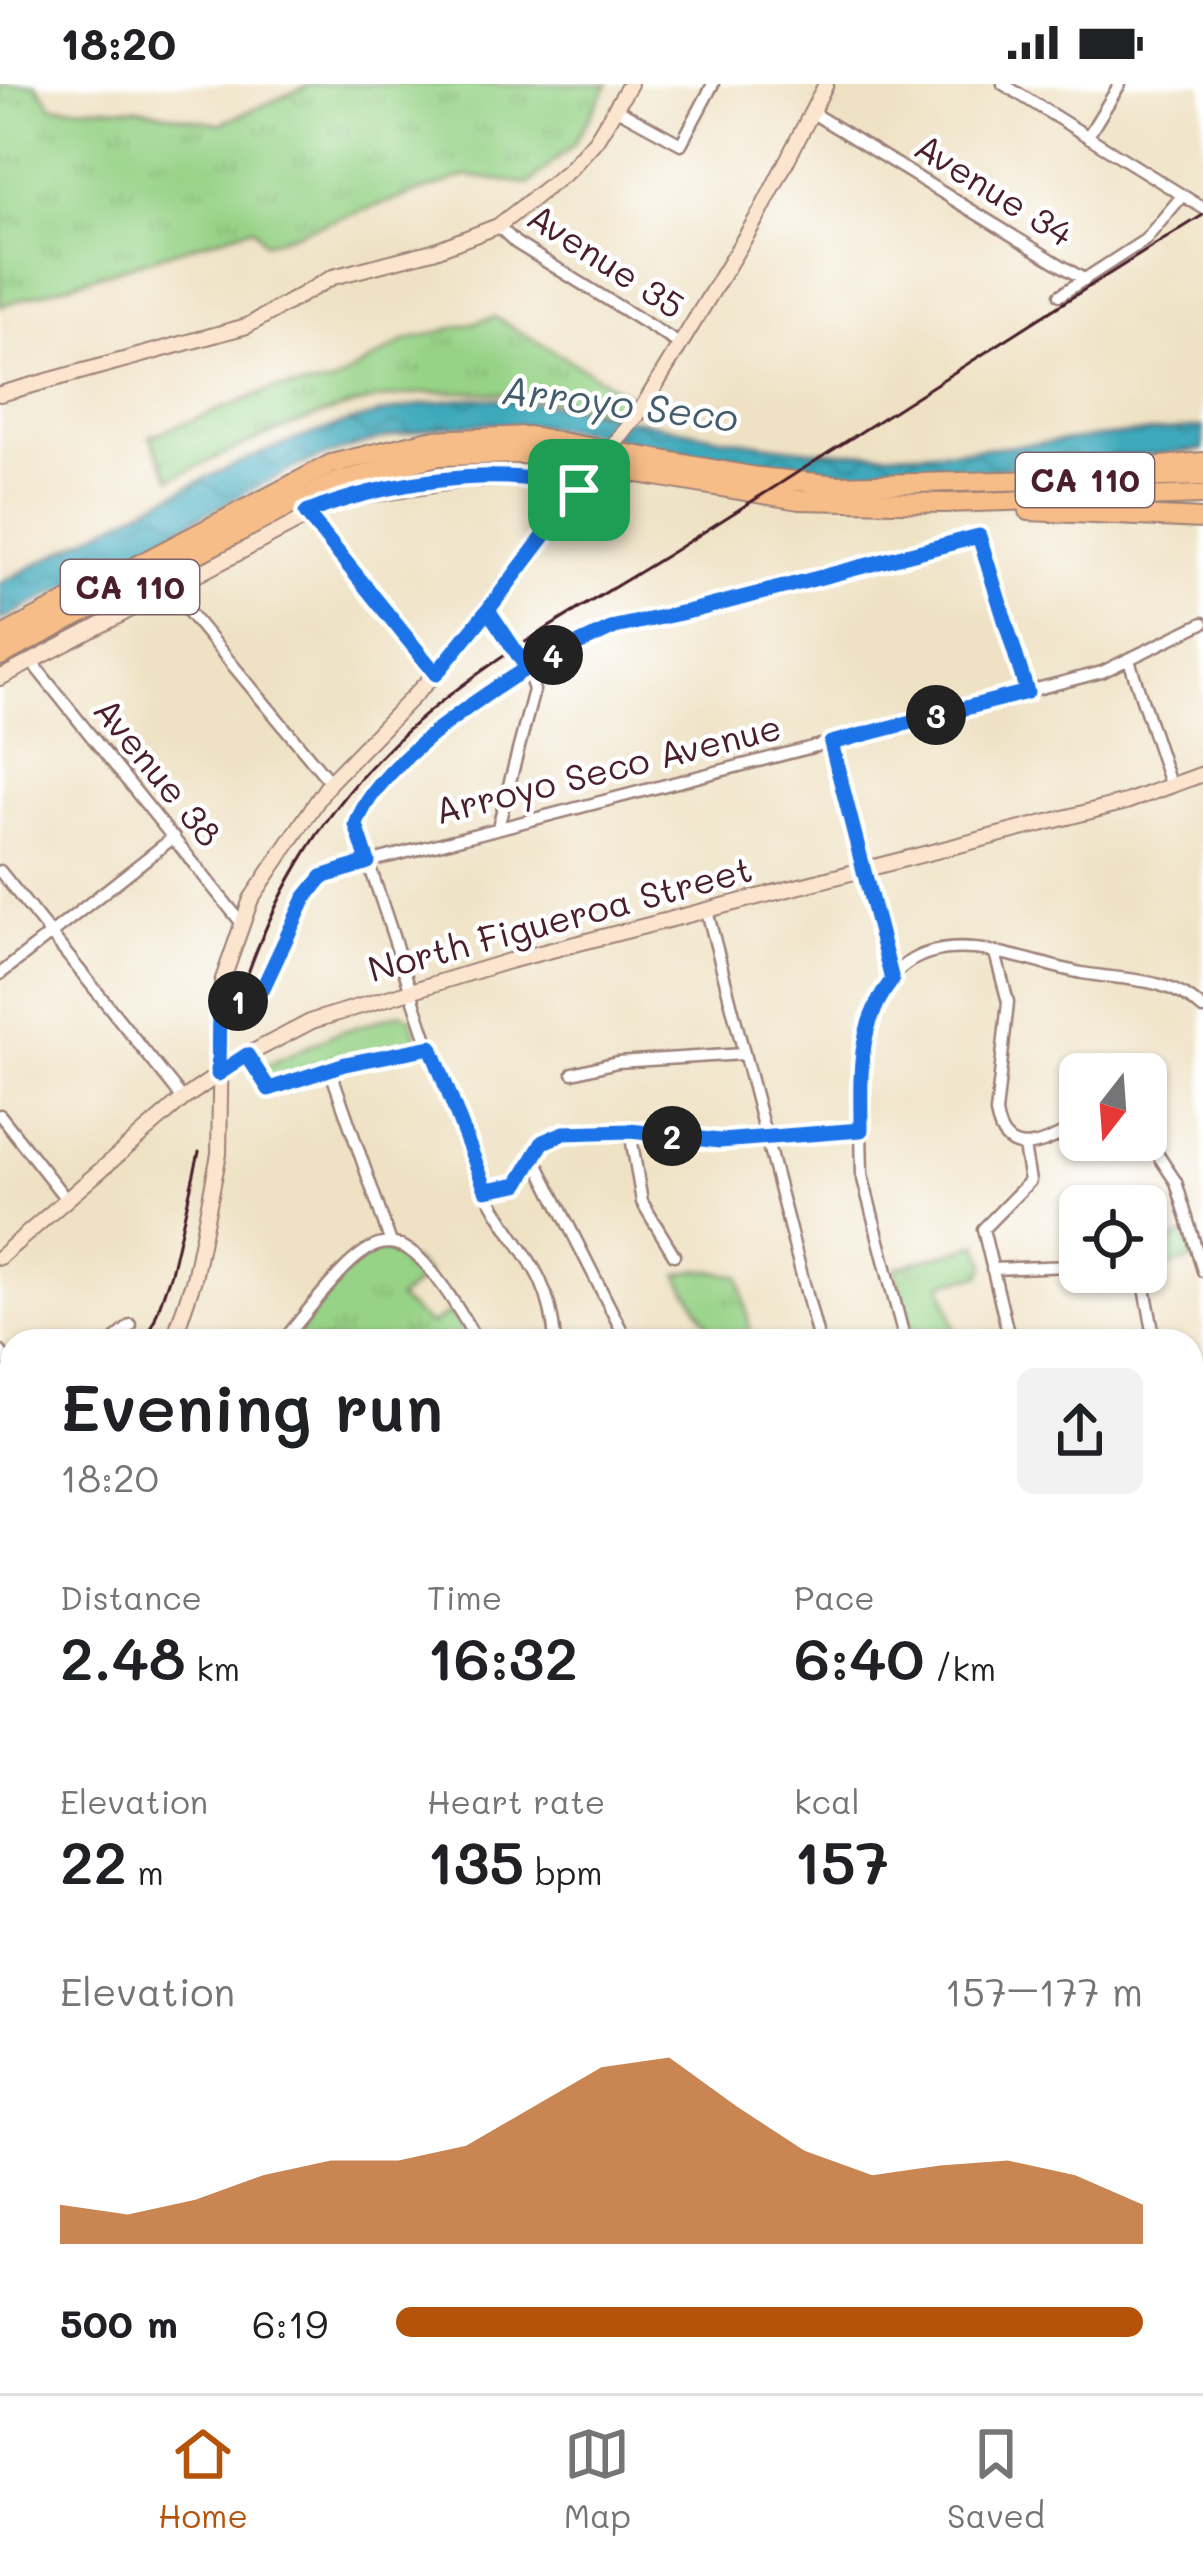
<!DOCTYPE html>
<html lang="en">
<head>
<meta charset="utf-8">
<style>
	:root { --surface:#fff; --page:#f2f2f2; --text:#202124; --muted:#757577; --line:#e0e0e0; --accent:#b45309 }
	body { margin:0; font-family:Mali,sans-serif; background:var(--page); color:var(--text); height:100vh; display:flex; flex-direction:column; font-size:45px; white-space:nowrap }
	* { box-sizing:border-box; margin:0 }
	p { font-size:39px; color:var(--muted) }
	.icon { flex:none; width:66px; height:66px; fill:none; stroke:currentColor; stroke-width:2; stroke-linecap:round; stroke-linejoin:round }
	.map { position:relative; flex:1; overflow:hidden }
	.details { position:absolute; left:0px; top:1245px; width:1203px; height:1065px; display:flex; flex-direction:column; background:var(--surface); border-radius:36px 36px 0 0; box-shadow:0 3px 9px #0004 }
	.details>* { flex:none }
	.needle { width:78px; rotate:197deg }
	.controls { position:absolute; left:1059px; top:969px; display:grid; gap:24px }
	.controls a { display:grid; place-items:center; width:108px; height:108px; border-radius:18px; background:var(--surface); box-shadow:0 3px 9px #0004; font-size:60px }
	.pin { position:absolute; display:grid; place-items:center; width:102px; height:102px; color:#fff; margin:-51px; border-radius:24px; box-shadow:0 6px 18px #0006 }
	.km { position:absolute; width:60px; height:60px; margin:-30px; border-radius:50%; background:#222; color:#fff; font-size:33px; line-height:60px; text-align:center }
	.round { display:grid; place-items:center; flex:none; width:126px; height:126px; border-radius:18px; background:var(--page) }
	.summary { display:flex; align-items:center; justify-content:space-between; height:204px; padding:0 60px }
	h1 { font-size:66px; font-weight:600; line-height:90px }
	.figures { display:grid; grid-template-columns:repeat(3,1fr); gap:18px; height:204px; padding:12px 60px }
	.figures div { display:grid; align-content:center }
	.figures b { font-size:60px; font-weight:600 }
	.figures small { font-size:33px; font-weight:400 }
	.figures p { font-size:33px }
	.chart { height:336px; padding:24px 60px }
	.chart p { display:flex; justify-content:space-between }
	.chart svg { width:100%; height:216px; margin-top:12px; fill:var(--accent); opacity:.7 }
	ul { padding:0 60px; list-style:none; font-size:39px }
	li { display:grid; grid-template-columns:192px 144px 1fr; align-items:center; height:90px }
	li i { height:30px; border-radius:15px; background:var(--accent) }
	.status { display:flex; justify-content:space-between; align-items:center; height:84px; padding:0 60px; background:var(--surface); direction:ltr }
	.status svg { height:33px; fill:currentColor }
	.dock { display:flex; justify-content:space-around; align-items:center; height:168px; border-top:3px solid var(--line); background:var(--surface); font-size:33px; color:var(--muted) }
	.dock a { display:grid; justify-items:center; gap:6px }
	.dock .current { color:var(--accent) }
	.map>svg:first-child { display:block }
</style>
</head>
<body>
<div class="status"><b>18:20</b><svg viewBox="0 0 49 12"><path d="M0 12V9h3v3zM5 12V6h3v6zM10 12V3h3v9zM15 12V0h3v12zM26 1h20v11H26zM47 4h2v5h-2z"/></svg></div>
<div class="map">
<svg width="1203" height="2309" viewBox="0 0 1203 2309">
	<defs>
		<pattern id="grass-tufts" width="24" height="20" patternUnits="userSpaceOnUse" patternTransform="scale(3)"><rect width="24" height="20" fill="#97d387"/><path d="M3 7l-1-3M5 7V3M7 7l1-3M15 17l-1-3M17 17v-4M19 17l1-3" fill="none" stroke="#84b575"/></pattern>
		<pattern id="water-waves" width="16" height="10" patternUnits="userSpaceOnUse" patternTransform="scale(3)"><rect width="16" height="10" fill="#3ca9bb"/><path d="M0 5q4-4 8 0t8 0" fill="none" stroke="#348998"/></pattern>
	</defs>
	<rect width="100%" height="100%" fill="#fff"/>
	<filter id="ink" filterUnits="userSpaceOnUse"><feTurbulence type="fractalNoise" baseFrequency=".00833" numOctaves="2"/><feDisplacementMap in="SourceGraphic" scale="24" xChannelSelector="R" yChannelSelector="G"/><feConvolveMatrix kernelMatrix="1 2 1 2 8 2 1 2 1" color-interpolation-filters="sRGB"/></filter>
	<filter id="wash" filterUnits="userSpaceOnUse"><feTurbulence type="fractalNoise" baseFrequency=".004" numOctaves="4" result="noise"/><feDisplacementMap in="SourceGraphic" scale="48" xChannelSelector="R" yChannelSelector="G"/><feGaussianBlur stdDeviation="2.7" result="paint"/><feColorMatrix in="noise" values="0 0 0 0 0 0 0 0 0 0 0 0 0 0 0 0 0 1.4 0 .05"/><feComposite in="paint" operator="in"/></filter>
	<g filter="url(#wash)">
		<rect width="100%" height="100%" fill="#efe2c4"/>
		<!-- grass -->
		<path fill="url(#grass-tufts)" stroke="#707959" stroke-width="3" d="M 0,0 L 36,0 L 52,22 L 138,24 L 220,40 L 312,0 L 608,0 L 574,60 L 529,100 L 467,92 L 265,159 L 253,143 L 0,222 Z
			M 495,233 L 632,313 L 618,330 C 421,284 348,311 171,395 L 150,352 L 274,305 L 330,301 L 405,257 Z
			M 1185,1150 L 1193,1176 L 1151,1188 L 1146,1170 Z
			M 979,1160 L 986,1180 L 982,1191 L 942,1199 L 958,1257 L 913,1257 L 895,1184 Z
			M 382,1166 L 413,1177 L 428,1190 L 398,1215 L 430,1241 L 451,1228 L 469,1257 L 293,1257 C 316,1228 344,1174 382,1166 Z
			M 699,1185 L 739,1192 L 750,1245 L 747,1257 L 718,1257 L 678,1191 Z
			M 1191,1477 L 1203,1483 L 1203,1602 L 1191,1615 Z
			M 1191,1647 L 1203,1664 L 1203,1779 L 1191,1781 Z
			M 1191,1868 L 1203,1877 L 1203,1960 L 1191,1965 Z
			M 360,2298 L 465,2298 L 463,2309 L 354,2309 Z
			M 563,2298 L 764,2298 L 793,2309 L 572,2309 Z
			M 916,2298 L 1125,2298 L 1115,2309 L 915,2309 Z"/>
		<!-- green -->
		<path fill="#97d387" stroke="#707959" stroke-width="3" d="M 401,929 L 410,933 L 419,957 L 334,974 L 268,997 L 264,990 L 266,982 L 337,949 Z"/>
		<!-- water -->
		<path fill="url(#water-waves)" stroke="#436473" stroke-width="3" d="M 470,314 C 583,316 691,354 803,365 C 934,378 1072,353 1203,343 L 1203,366 C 1080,376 952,395 828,389 C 713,384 601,339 485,340 C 422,340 356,360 298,382 L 0,537 L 0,499 C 151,423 298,330 470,314 Z"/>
	</g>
	<g filter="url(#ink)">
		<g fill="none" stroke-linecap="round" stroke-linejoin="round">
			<defs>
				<path id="street" d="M 1003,0 L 1203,124
					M 615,24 L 681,60 L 713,0
					M 811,28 L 1085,196
					M 1088,52 L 1120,0
					M 498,142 L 516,159 L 681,261
					M 1060,211 L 1145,156 L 1182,112
					M 306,429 L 435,590
					M 167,502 L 330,698
					M 487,526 L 527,584 L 534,606 L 498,743
					M 30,576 L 240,837
					M 1129,576 L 1171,703
					M 831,659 L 891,896
					M 0,787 L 183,1015
					M 707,827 L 819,1257
					M 995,869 L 1008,918 L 996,1029 C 1004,1083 1050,1058 1080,1039
					M 0,890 L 174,753
					M 219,920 C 231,918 247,918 257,911 C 286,890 286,813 330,788 L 1102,588 L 1203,539
					M 247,971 L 270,1005 L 345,980 L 432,963
					M 330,985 L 391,1159
					M 573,989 L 617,978 L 743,970
					M 0,1031 L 66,1115
					M 861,1046 L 862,1091 L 905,1257
					M 630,1047 L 642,1118 L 674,1171
					M 1146,1053 L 1176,1098 L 1203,1187
					M 535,1075 L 627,1257
					M 486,1107 L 517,1100 L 543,1058 L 564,1049 L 630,1047 L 747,1057 L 861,1046 C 860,968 862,855 974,865 C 1010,868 1046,882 1082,889 C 1126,897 1168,892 1203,925
					M 992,1185 L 1070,1182 L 1080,1173
					M 1142,1188 L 1155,1257
					M 113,1257 L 131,1241
					M 283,1257 C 373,1147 393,1108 477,1257
					M 555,1257 C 549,1179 513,1166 483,1101 C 432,990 401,867 359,752 C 344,686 559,564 614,543 C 641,533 667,530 695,526 L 979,452 L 1027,608
					M 1010,1257 L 983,1145 L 1030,1097 L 1024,1063
					M 0,1267 L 12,1282
					M 0,1346 L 12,1337
					M 1191,1433 L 1203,1420
					M 0,1619 L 12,1617
					M 0,1814 L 12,1816
					M 0,1925 L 12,1925
					M 0,2024 L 12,2051
					M 1191,2029 L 1203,2025
					M 1191,2219 L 1203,2208
					M 121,2298 L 126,2309
					M 553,2298 L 562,2309
					M 849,2298 L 854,2309
					M 68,2309 L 69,2298
					M 284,2309 L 298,2298"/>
				<path id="secondary" d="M 0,310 L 247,242 L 333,193 L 433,167 L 498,142 L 569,86 L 596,56 L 630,0
					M 637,332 L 761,127 L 826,0
					M 0,594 L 339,416 L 464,396 L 546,394 L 579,406
					M 0,1173 L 183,1015 L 247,971 L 312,937 L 509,877 L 1126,718 L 1203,690
					M 173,1257 L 194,1195 L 219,1070 L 222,898 L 251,815 L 330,698 L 435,590 L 589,392
					M 0,1463 L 12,1455"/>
				<path id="highway" d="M 1162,382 L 1203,378
					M 1029,427 L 1203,435
					M 0,553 L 331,380 L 430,356 L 528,352 L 757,393 L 837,401 L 1203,392
					M 0,572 L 336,398 L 438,372 L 525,370 L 799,416 L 945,419 L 1203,411"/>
			</defs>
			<!-- street casing -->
			<use href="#street" stroke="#9c8078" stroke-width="15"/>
			<!-- secondary casing -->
			<use href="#secondary" stroke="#9c8078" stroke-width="18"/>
			<!-- highway casing -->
			<use href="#highway" stroke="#9c8078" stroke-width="22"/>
			<!-- street -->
			<use href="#street" stroke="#fff" stroke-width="10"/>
			<!-- secondary -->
			<use href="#secondary" stroke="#fce5cf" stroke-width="14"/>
			<!-- highway -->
			<use href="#highway" stroke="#f7bd88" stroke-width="18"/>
			<!-- tram -->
			<path stroke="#4a1f2b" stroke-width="3" d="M 243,904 C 271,818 318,736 382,671 C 466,584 579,527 680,463 C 854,353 1028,240 1203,131
				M 147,1257 L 171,1189 L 199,1068
				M 0,1435 L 12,1427"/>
			<defs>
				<path id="secondary-bridge" d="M 589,392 L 637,332"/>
			</defs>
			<!-- secondary-bridge casing -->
			<use href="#secondary-bridge" stroke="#9c8078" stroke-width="18" stroke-linecap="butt"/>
			<!-- secondary-bridge -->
			<use href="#secondary-bridge" stroke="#fce5cf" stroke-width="14"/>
		</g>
	</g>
	<g fill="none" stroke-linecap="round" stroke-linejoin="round" filter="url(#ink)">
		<defs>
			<path id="route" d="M 579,406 L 488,526 L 527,584 C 477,615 374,684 356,741 L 368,778 L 322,793 L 305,814 L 263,904 L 247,916 L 219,920 L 218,990 L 247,971 L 269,1005 L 345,980 L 431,963 L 486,1106 L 518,1100 L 543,1058 L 564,1049 L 630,1047 L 720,1057 L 861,1046 C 861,991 856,942 892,896 L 831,659 L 1027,608 L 979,452 L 695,526 L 615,543 L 527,584 L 488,526 L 436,590 L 306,429 C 381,399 502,378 579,406"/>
		</defs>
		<!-- route casing -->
		<use href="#route" stroke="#fff" stroke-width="24"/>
		<!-- route -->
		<use href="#route" stroke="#1a73e8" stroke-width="15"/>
	</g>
	<g text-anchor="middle" stroke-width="9" stroke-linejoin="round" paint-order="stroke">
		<!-- shield labels -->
		<g fill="#fff" stroke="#80626b" stroke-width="3">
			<rect x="1016" y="369" width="138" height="54" rx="9"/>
			<rect x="61" y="476" width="138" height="54" rx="9"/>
		</g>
		<g font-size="33" font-weight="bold" fill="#4a1f2b">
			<text x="1085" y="408">CA 110</text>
			<text x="130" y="515">CA 110</text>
		</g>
		<!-- street labels -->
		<g font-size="36" fill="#4a1f2b" stroke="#fff">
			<text transform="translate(994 106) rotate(32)" y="13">Avenue 34</text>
			<text transform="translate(606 177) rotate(33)" y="13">Avenue 35</text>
			<text transform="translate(608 685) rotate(-14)" y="13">Arroyo Seco Avenue</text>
			<text transform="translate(158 688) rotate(51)" y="13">Avenue 38</text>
			<text transform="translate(560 835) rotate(-15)" y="13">North Figueroa Street</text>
		</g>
		<!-- water labels -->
		<g font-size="39" font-style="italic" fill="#445d6c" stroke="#fff">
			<text transform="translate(620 320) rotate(7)" y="14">Arroyo Seco</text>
		</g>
	</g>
</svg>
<div class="controls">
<a><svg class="needle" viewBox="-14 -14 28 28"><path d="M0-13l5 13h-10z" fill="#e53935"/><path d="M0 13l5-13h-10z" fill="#757577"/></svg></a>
<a><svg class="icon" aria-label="locate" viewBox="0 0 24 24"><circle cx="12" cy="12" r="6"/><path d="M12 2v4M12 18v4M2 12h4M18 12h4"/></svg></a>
</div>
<div class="pin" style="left:579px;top:406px;background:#1e9e55"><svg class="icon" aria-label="arrive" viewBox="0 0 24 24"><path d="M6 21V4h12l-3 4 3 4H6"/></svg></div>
<b class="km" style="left:238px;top:917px">1</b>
<b class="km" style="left:672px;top:1052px">2</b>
<b class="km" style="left:936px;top:631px">3</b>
<b class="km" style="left:553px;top:571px">4</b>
<section class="details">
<div class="summary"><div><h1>Evening run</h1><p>18:20</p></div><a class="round"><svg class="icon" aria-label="share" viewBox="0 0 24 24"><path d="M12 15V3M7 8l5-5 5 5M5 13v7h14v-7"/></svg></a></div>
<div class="figures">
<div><p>Distance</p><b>2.48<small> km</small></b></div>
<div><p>Time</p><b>16:32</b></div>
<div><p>Pace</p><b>6:40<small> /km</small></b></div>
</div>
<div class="figures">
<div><p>Elevation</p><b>22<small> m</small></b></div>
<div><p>Heart rate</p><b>135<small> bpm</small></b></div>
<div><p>kcal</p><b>157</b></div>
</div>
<div class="chart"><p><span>Elevation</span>157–177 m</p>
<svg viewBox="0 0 160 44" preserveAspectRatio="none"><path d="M0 44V36L10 38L20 35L30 30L40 27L50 27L60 24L70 16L80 8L90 6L100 16L110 25L120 30L130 28L140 27L150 30L160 36V44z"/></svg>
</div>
<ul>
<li><b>500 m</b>6:19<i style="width:100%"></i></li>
</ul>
</section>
</div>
<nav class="dock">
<a class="current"><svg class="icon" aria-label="home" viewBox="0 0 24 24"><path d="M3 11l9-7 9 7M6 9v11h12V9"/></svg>Home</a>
<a><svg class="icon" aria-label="map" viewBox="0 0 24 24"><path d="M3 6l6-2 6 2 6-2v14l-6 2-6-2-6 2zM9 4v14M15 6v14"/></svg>Map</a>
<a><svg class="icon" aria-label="saved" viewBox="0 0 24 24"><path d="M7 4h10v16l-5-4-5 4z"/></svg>Saved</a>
</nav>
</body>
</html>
